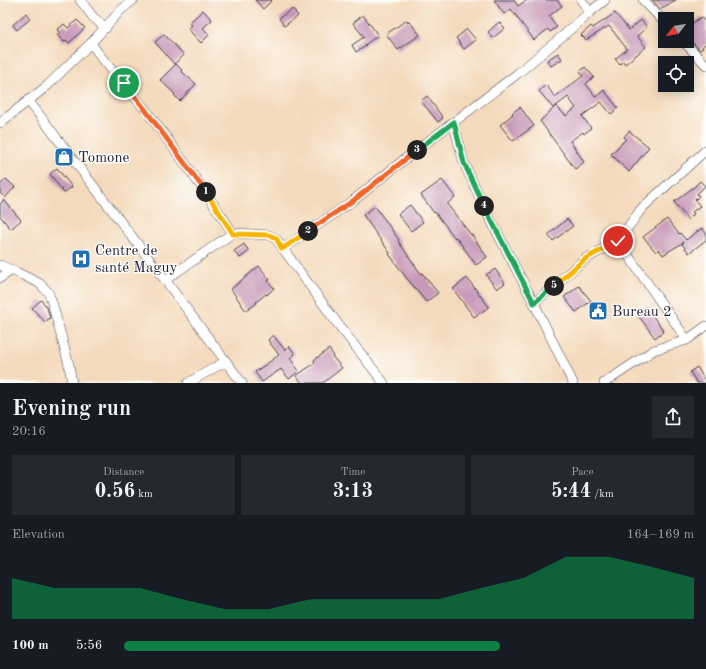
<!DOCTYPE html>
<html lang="en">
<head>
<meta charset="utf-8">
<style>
	:root { --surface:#171b24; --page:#242831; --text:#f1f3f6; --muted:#9ea1a6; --accent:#0b8043 }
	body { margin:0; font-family:"Old Standard TT",serif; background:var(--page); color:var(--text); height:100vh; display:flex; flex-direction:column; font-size:15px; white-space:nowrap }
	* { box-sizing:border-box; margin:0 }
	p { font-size:13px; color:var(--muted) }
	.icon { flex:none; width:22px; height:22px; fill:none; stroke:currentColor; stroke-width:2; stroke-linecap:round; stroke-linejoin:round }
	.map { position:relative; height:383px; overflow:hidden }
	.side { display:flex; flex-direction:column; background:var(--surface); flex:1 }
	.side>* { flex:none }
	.needle { width:26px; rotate:239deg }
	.tools { position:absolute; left:658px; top:12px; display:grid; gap:8px }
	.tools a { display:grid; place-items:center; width:36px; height:36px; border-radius:0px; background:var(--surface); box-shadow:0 2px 10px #0003; font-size:20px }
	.pin { position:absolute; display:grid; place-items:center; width:34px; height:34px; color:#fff; margin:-17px; border:2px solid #fff; border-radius:50%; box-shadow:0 1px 4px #0007 }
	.km { position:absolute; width:20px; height:20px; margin:-10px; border-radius:50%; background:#222; color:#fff; font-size:11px; line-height:20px; text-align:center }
	.round { display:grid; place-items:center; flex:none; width:42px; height:42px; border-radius:0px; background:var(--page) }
	.headline { display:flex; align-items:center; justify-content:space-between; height:68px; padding:0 12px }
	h1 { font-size:22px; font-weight:600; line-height:30px }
	.figures { display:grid; grid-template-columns:repeat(3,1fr); gap:6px; height:68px; padding:4px 12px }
	.figures div { display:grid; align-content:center; border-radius:0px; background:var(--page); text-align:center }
	.figures b { font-size:20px; font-weight:600 }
	.figures small { font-size:11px; font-weight:400 }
	.figures p { font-size:11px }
	.chart { height:112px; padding:8px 12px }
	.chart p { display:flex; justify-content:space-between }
	.chart svg { width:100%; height:72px; margin-top:4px; fill:var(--accent); opacity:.7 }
	ul { padding:0 12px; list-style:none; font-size:13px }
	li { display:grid; grid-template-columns:64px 48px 1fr; align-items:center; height:30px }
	li i { height:10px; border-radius:5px; background:var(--accent) }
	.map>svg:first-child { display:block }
</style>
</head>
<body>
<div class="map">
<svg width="706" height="383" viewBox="0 0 706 383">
	<rect width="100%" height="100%" fill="#fdfcf7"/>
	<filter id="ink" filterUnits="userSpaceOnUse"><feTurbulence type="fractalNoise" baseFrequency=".025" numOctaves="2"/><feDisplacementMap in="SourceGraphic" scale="8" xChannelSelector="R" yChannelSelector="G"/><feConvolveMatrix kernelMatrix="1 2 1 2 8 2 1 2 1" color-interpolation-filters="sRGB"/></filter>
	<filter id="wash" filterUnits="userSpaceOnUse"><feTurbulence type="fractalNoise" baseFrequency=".012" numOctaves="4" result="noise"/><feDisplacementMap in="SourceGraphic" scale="16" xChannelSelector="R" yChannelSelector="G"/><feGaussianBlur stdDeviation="0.9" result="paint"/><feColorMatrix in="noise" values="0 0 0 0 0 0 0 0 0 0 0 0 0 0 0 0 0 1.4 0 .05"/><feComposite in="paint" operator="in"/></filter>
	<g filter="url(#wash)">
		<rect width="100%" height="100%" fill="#f4dabc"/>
		<g id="blocks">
			<!-- building -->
			<path fill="#c79ab9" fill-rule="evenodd" d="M 255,0 L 272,0 L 263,9 Z
				M 494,0 L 514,0 L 518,6 L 527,0 L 557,0 L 562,6 L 549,16 L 557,27 L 550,32 L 548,29 L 534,40 L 511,9 L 504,14 Z
				M 652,0 L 676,0 L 660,9 Z
				M 293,9 L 298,16 L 284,26 L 279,18 Z
				M 203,10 L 212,20 L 203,28 L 209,35 L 201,43 L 188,29 L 192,25 L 189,23 Z
				M 26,13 L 30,19 L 17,30 L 13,25 Z
				M 615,13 L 629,30 L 641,20 L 647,27 L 637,36 L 646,47 L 625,64 L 623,61 L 620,64 L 615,59 L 627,49 L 609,26 L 586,40 L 581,35 L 591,26 L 593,28 Z
				M 363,15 L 378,35 L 365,45 L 366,46 L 356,52 L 352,45 L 364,37 L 353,23 Z
				M 701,17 L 706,23 L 706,43 L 702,47 L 703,48 L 700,50 L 687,37 L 687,27 Z
				M 77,20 L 85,28 L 69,43 L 66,40 L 64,42 L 57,35 L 60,33 L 57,30 L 64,24 L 68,28 Z
				M 407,20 L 409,23 L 410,22 L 420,35 L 398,50 L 386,34 Z
				M 499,22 L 505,28 L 493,38 L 488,32 Z
				M 467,29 L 476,40 L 464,49 L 456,38 Z
				M 164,34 L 184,55 L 174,64 L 155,42 Z
				M 558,53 L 562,59 L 551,66 L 547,60 Z
				M 176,64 L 182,70 L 181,71 L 196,84 L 180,101 L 174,95 L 175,94 L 160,80 Z
				M 585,67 L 594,77 L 586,84 L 596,97 L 604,90 L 618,108 L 611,114 L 601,102 L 582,116 L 591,128 L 584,134 L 583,132 L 570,141 L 584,162 L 575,169 L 540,121 L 556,106 L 553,108 L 539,91 L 546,85 L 555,97 L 583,76 L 580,72 ZM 568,97 L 576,108 L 566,116 L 556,106 Z
				M 427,96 L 443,118 L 438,122 L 421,101 Z
				M 520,107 L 534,126 L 513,141 L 500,125 L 513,114 L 512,113 Z
				M 629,131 L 649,147 L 629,172 L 611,154 L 626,139 L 624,137 Z
				M 57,168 L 72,187 L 64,193 L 50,174 Z
				M 6,179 L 15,187 L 5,198 L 0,193 L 0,185 Z
				M 442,180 L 455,197 L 447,204 L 471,235 L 472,235 L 487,257 L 476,265 L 456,237 L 455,238 L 435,212 L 434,213 L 421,195 Z
				M 700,181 L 705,186 L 697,194 L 699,196 L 695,200 L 700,206 L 692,212 L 694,214 L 688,220 L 674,202 L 694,187 Z
				M 4,200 L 21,220 L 11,229 L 0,216 L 0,204 Z
				M 410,205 L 423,222 L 411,231 L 398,214 Z
				M 375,206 L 399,240 L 398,241 L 421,274 L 422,273 L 438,293 L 426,302 L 405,276 L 389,254 L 390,253 L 363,215 Z
				M 567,219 L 573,226 L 553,241 L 548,235 Z
				M 667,219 L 679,234 L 680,233 L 686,240 L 702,228 L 706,233 L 706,240 L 689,253 L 682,244 L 684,242 L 663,255 L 659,249 L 656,252 L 643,237 Z
				M 244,244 L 249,251 L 240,258 L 234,251 Z
				M 259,266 L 270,280 L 268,281 L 274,288 L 267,295 L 266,294 L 256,302 L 257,303 L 246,311 L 231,289 Z
				M 495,269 L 505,283 L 497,289 L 486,275 Z
				M 467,278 L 489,307 L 474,317 L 453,289 Z
				M 579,286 L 591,301 L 576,312 L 564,297 Z
				M 41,300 L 47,307 L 50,318 L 45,322 L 32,308 Z
				M 646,307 L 664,331 L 655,338 L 637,314 Z
				M 273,335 L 285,350 L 289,346 L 295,354 L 290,358 L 299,371 L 289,379 L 281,369 L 262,382 L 255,372 L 279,355 L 268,340 Z
				M 329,349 L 333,355 L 332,356 L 342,368 L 323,383 L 302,383 L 296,376 L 315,363 L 314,360 Z
				M 697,367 L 706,382 L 706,383 L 697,383 L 690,372 Z"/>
		</g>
	</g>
	<g filter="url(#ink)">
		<use href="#blocks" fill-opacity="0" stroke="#423e4e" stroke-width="1"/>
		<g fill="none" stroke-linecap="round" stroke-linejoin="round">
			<defs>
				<path id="street" d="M 80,0 L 93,17 L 106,28
					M 581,0 L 590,12
					M 643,0 L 665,23
					M 683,41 L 706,65
					M 91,43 C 107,67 127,87 145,109 C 176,150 205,191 233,233
					M 28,100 L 165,280 L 242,383
					M 453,122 L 464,163 L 488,215 L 534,303 L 573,383
					M 0,123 L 47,86 L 91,43 L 120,11 L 133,0
					M 618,241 L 687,340
					M 283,249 L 354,200 L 405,159 L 517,74 L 565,34 L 590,12 L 605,0
					M 0,265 L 12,270 L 39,283 L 48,292 L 52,302 L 69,365 L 72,383
					M 0,278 L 12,270
					M 165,280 L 233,233 L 269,235 L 276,239 L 337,323 L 384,383
					M 534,303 L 585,259 L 618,241 L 642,208 L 706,150
					M 188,383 L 226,361
					M 604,383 L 654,350 L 687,340 L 706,326"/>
			</defs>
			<!-- street casing -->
			<use href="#street" stroke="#423e4e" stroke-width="10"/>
			<!-- street -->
			<use href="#street" stroke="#fff" stroke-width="9"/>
		</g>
	</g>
	<g fill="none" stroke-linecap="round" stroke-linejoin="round" filter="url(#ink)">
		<defs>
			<path id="split-1" d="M 124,83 L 144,108 L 206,192"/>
			<path id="split-2" d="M 206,192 L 233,234 L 269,235 L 276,238 L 282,249 L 308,231"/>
			<path id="split-3" d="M 308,231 L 354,200 L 417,150"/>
			<path id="split-4" d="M 417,150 L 454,122 L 464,163 L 484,206"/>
			<path id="split-5" d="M 484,206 L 534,303 L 554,286"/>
			<path id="split-6" d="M 554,286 L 585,259 L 618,241"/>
		</defs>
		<!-- split-1 casing -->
		<use href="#split-1" stroke="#fff" stroke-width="8"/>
		<!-- split-2 casing -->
		<use href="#split-2" stroke="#fff" stroke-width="8"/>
		<!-- split-3 casing -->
		<use href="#split-3" stroke="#fff" stroke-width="8"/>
		<!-- split-4 casing -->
		<use href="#split-4" stroke="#fff" stroke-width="8"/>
		<!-- split-5 casing -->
		<use href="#split-5" stroke="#fff" stroke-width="8"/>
		<!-- split-6 casing -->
		<use href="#split-6" stroke="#fff" stroke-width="8"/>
		<!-- split-1 -->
		<use href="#split-1" stroke="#f0652b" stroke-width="5"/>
		<!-- split-2 -->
		<use href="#split-2" stroke="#f5b400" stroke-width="5"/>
		<!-- split-3 -->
		<use href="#split-3" stroke="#f0652b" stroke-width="5"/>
		<!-- split-4 -->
		<use href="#split-4" stroke="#22a559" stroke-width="5"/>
		<!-- split-5 -->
		<use href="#split-5" stroke="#22a559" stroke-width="5"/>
		<!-- split-6 -->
		<use href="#split-6" stroke="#f5b400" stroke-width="5"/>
	</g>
	<!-- icons -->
	<defs>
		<symbol id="shop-square" viewBox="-11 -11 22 22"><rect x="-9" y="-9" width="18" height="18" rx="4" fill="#1f6fb2" stroke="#fdfcf7"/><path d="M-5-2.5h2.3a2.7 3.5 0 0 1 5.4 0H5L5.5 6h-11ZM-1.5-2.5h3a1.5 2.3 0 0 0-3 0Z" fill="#fff"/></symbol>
		<symbol id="hospital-square" viewBox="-11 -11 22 22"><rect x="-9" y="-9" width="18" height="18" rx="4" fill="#1f6fb2" stroke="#fdfcf7"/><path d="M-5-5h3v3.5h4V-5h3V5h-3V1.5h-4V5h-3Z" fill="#fff"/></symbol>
		<symbol id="civic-square" viewBox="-11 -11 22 22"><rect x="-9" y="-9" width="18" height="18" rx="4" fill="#1f6fb2" stroke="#fdfcf7"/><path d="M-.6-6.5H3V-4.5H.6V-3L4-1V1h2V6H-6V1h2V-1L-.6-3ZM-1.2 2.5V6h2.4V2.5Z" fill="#fff"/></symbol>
	</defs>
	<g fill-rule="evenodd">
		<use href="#shop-square" x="53" y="146" width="22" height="22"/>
		<use href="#hospital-square" x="70" y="248" width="22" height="22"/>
		<use href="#civic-square" x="587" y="300" width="22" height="22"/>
	</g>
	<g text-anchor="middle" stroke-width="3" stroke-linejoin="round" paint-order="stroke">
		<!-- poi labels -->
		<g font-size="15" fill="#22223b" stroke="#fdfcf7" text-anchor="start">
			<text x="78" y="162">Tomone</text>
			<text x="95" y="255">Centre de<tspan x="95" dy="17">santé Maguy</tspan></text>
			<text x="612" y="316">Bureau 2</text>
		</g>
	</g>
</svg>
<div class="tools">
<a><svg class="needle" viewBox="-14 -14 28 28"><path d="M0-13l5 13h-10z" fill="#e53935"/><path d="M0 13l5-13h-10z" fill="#9ea1a6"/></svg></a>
<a><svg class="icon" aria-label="locate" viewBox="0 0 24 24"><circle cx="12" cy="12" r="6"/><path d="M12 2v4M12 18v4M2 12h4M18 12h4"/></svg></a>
</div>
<div class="pin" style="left:124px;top:83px;background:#1e9e55"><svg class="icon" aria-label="arrive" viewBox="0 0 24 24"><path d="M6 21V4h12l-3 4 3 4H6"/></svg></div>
<div class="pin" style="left:618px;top:241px;background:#d93025"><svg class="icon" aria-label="check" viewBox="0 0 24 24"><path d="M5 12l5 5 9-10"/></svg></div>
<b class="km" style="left:206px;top:192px">1</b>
<b class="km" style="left:308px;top:231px">2</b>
<b class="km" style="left:417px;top:150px">3</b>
<b class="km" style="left:484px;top:206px">4</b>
<b class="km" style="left:554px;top:286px">5</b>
</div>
<section class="side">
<div class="headline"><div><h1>Evening run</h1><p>20:16</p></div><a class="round"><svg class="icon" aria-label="share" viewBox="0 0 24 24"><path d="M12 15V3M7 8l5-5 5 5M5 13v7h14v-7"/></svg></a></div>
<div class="figures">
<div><p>Distance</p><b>0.56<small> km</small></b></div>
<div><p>Time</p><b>3:13</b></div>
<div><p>Pace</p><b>5:44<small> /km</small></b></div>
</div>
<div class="chart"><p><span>Elevation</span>164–169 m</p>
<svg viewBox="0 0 160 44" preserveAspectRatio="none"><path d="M0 44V19L10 25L20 25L30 25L40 32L50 38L60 38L70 32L80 32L90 32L100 32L110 25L120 19L130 6L140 6L150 12L160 19V44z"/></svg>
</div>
<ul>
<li><b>100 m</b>5:56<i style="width:66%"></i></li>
</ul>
</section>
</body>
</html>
